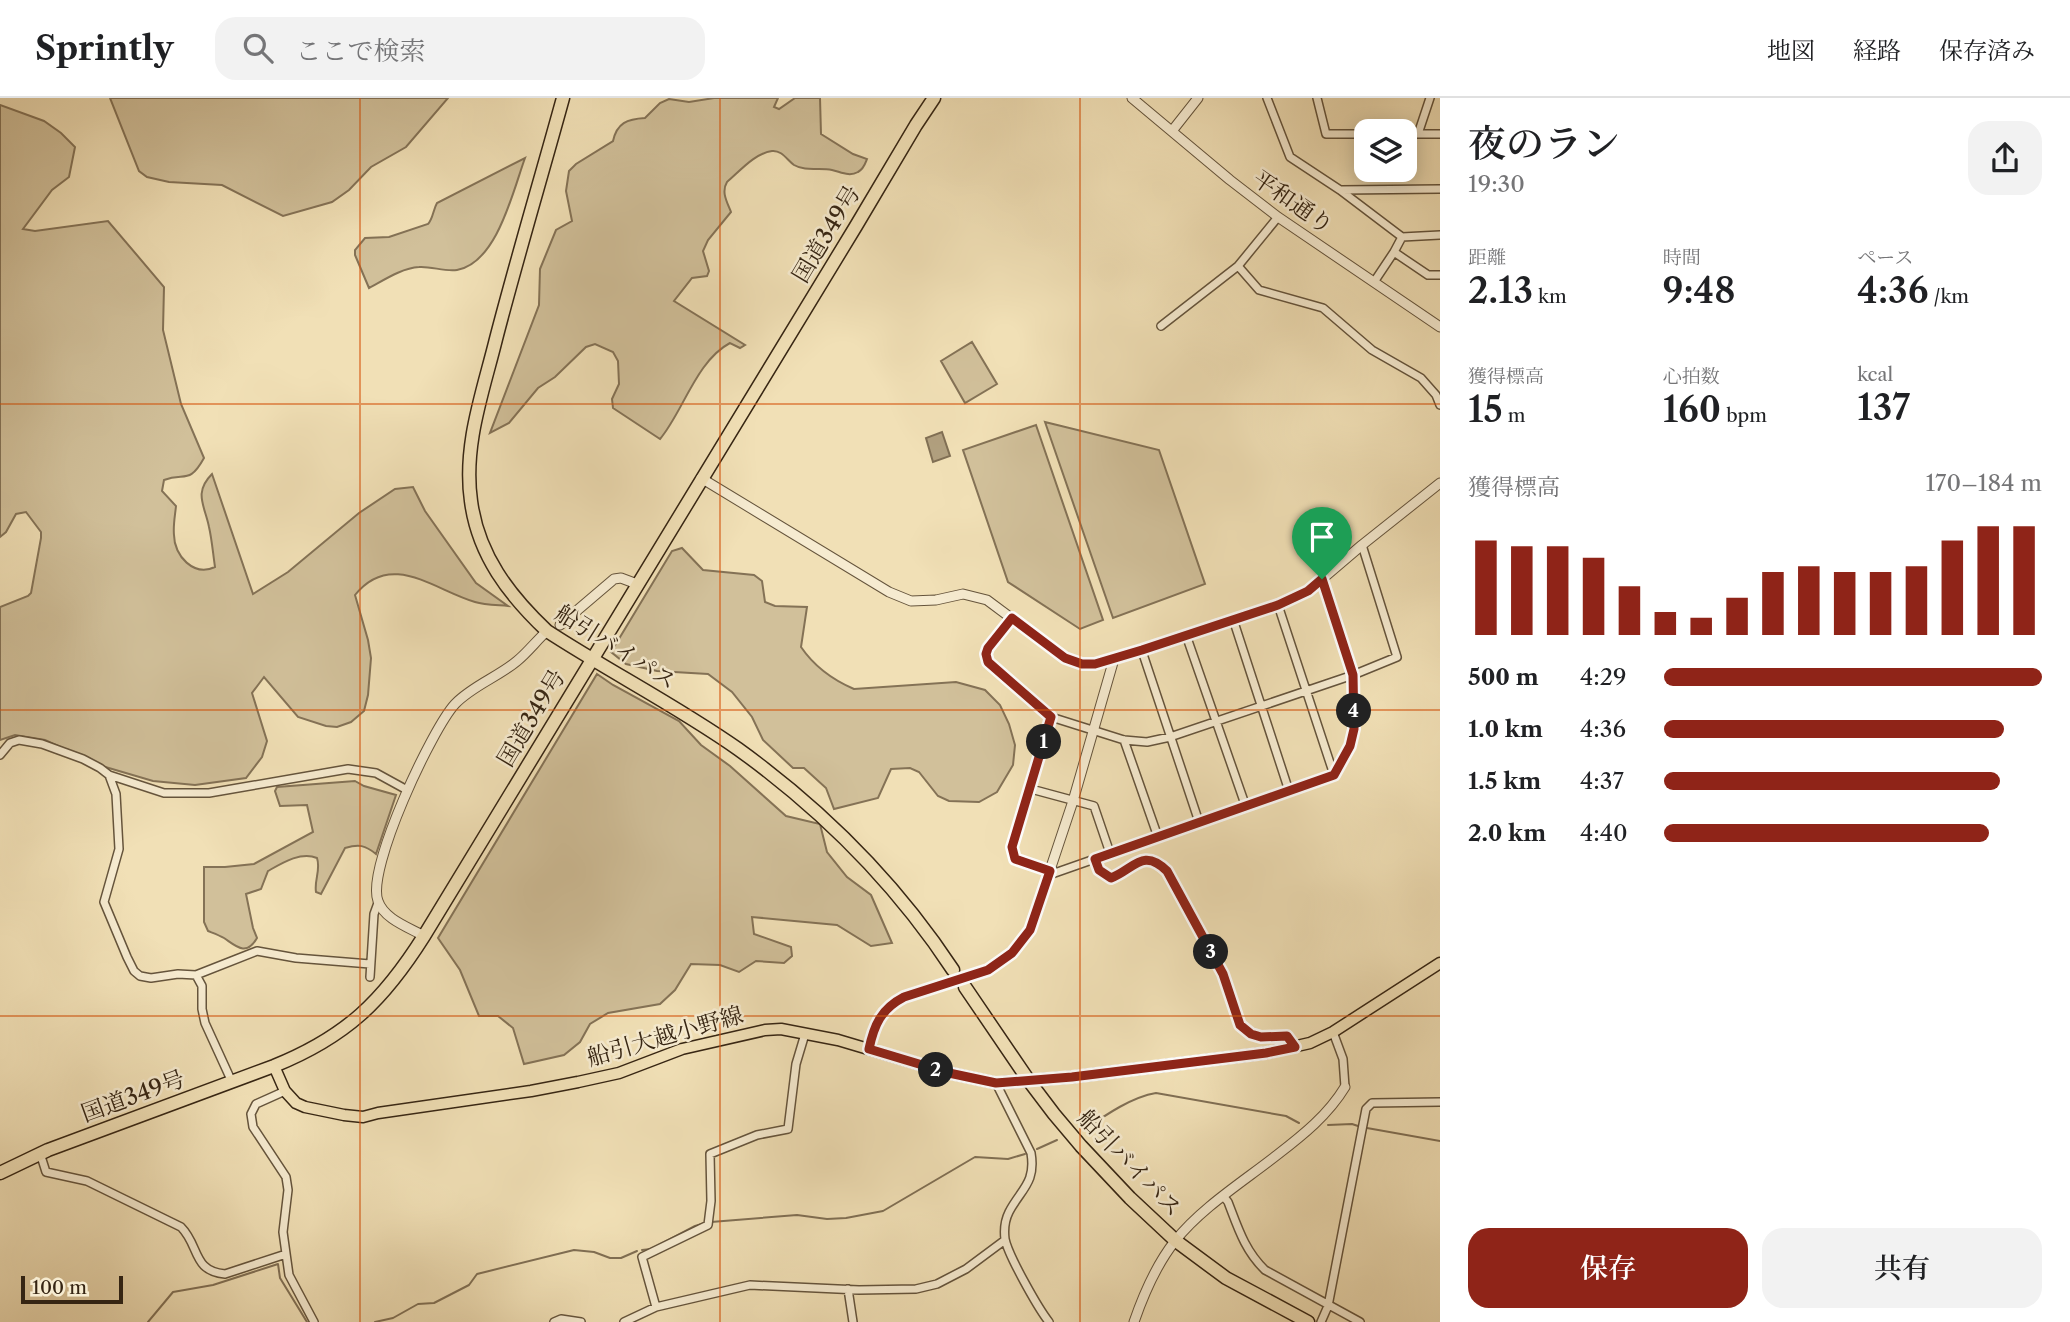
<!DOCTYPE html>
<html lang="ja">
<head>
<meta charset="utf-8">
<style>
	:root { --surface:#fff; --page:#f2f2f2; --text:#202124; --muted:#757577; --line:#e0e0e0; --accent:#8f2418 }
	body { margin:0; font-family:"Libre Caslon Text","Noto Serif JP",serif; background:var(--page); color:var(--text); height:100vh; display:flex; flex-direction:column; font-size:26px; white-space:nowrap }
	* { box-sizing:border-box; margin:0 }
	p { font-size:23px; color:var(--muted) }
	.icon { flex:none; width:38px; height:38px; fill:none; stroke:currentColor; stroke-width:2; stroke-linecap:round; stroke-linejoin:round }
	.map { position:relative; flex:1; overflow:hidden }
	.sheet { display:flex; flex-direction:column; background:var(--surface); width:630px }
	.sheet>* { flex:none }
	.fabs { position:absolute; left:1354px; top:21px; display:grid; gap:14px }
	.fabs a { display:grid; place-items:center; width:63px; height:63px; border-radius:14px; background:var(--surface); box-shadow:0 4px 18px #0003; font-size:35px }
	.scale { position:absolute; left:21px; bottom:18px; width:102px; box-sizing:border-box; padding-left:7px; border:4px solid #362513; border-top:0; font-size:19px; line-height:24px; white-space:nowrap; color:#362513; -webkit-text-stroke:5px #f6ebd0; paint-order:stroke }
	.pin { position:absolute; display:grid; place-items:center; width:60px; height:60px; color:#fff; margin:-72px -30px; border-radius:50% 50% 50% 0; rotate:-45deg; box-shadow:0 0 7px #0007 }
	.pin .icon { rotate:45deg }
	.km { position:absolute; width:35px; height:35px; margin:-18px; border-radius:50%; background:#222; color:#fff; font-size:19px; line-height:35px; text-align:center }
	.round { display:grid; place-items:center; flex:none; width:74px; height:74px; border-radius:21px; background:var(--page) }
	.summary { display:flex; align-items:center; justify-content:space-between; height:119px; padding:0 28px }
	h1 { font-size:38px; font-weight:600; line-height:52px }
	.metrics { display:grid; grid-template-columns:repeat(3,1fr); gap:10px; height:119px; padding:7px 28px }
	.metrics div { display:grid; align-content:center }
	.metrics b { font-size:35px; font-weight:600 }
	.metrics small { font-size:19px; font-weight:400 }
	.metrics p { font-size:19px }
	.chart { height:196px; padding:14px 28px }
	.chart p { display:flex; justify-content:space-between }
	.chart svg { width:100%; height:126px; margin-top:7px; stroke:var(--accent); stroke-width:6 }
	.button { display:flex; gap:14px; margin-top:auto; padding:14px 28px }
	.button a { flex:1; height:80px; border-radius:21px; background:var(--accent); color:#fff; font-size:28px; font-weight:600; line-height:80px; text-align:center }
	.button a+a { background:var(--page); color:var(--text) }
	ul { padding:0 28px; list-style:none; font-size:23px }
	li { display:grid; grid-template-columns:112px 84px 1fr; align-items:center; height:52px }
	li i { height:18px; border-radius:9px; background:var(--accent) }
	header { display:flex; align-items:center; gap:42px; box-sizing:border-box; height:98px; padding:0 35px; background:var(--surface); border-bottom:2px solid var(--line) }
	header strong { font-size:33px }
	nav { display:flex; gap:38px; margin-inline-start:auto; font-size:24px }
	.search { width:490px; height:63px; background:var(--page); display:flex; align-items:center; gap:18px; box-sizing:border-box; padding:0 24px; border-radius:21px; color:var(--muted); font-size:26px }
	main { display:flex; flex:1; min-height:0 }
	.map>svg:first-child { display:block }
</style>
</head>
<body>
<header>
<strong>Sprintly</strong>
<div class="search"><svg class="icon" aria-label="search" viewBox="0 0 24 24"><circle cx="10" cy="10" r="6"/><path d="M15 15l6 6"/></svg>ここで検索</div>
<nav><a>地図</a><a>経路</a><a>保存済み</a></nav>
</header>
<main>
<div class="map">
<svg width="1440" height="1224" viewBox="0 0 1440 1224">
	<rect width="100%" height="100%" fill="#f1e0b6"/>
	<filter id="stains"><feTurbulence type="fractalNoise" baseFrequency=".00286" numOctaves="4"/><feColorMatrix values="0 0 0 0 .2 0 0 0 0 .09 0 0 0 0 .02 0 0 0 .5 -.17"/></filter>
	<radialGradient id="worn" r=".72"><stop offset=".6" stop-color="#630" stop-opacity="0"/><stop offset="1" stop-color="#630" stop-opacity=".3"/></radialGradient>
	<!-- green -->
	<path fill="#d1c09a" stroke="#847256" stroke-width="2" d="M 110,0 L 448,0 L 406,49 L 371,69 L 349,92 L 332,104 L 283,118 L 222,87 L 169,84 L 147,79 L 139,73 Z
		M 714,0 L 778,0 L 774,9 L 779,11 L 795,0 L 820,0 L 821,36 L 853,56 L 867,61 C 865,66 864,71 858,74 C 849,79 841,74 832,72 C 819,69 806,74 794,67 C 787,62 782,52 772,53 C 755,55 739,74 727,84 C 721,94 727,104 731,114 L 708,142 L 703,153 L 709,173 L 707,178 L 692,180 L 674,203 L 745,247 L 740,250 L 730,245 C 696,263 683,314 660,341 L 613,310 L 612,301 L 619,286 L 618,263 L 613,254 L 595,246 L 586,249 L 555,279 L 538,290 L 509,325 L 490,335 L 539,207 L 540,171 L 556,132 L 572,123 L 566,93 L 569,73 L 576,66 L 613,43 C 617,25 627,21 645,20 L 660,5 L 669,1 L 689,4 Z
		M 0,7 L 44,23 L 61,35 L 75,49 L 69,79 L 52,92 L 23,131 L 35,133 L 108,123 L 164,189 L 163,232 L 181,306 L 204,360 C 189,387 185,374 164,382 L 162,393 L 176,408 C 175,418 173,427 174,437 C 174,458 194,479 215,469 C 213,456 212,442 209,429 C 205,408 193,395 212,376 L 253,496 L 288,474 L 359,415 L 395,391 L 413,389 L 425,413 L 476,485 L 508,508 C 498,507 485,507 475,504 C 434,492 391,452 355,497 L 368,542 L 371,560 L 368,597 L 364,613 L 351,624 L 337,629 L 326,628 L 298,619 L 264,579 L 252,595 L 267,643 L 262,659 L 246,680 L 195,687 L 153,683 L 102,668 L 45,642 L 15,637 L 0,642 L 0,509 L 28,498 L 31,495 L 41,440 L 41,434 L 26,414 L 16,416 L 6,434 L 0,439 Z
		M 525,60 C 513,93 497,165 457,172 C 445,174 431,168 419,169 C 402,170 384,182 369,190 L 355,157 L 355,152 L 365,140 L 389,139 L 428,126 C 433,121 433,112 437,105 Z
		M 972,244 L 997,286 L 965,305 L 941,263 Z
		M 1045,324 L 1159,352 L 1205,486 L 1113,520 Z
		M 1036,327 L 1103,522 L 1080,531 L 1008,484 L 963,352 Z
		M 682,450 L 703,472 L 754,477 L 762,483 L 765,504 L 775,508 L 807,509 L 801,549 C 814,568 833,582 854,591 L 956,584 L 985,592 L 1000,607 L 1009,626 L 1015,647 L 1013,667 L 997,694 L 979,704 L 949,703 L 938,698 L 919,674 L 910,670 L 891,671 L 878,700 L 834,711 L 826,690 L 804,670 L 793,670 L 763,642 L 752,619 L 732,594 L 708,576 L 657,573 L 626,566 L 611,554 L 672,453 Z
		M 597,576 L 613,587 L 679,623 L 701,647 L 730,668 L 786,718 L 820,726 L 827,754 L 847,779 L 871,797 L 892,845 L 871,848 L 837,827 L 752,819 L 754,836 L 791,849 L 792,858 L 784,865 L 756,863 L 739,874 L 720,867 L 691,866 L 675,892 L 660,906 L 608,915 L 590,926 L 580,944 L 564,957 L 524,966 L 513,930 L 498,918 L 479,918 L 460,872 L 438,840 Z
		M 355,683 L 364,688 L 396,697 L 376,756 C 365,747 359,746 345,750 L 321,796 L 316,794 C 314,782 321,772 317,760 C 301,753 282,765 268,773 L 261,791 L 246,796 L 253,830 L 257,840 C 246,859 236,848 224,840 C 219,837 213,835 208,833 L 204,824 L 204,769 L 225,769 L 254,766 L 313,734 L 307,707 L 280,708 L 275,693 L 277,689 Z"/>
	<!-- water -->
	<path fill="#b1a07f" stroke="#806f54" stroke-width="2" d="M 942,334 L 950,358 L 933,364 L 926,340 Z"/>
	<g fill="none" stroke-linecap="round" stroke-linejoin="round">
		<!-- stream -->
		<path stroke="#806f54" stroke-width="2" d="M 1328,1027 L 1352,1026 L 1361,1029
			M 1087,1030 C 1107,1016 1132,999 1156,995 L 1286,1018 L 1299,1025
			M 1367,1030 L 1440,1043
			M 1037,1051 L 1057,1042
			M 711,1124 L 797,1117 L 827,1121 L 846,1120 L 883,1113 L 975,1059 L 1008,1061 L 1025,1056
			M 659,1147 L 695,1128 L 705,1125
			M 642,1152 L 651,1151
			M 148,1224 L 173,1194 L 213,1187 L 278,1166 L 280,1180 L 307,1224
			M 375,1224 L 393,1220 L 418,1206 L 434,1205 L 469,1187 L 477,1176 L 574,1152 L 594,1154 L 610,1160 L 621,1160 L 637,1153"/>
		<defs>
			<path id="minor" d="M 1267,0 L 1290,59 L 1340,92 L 1402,139 L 1440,137
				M 1317,0 L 1326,36 L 1367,36
				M 1405,36 L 1440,36
				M 1418,36 L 1430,0
				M 1341,92 L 1440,91
				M 1394,154 L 1428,177 L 1440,177
				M 1238,168 L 1259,192 L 1323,210 L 1372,252 L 1421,280 L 1436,297 L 1440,307
				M 1374,184 L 1394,154 L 1402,139
				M 1161,228 L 1238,168 L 1278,119
				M 1278,507 L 1334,677
				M 1233,521 L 1289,693
				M 1186,537 L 1246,709
				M 1142,553 L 1199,724
				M 1124,642 L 1158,739
				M 0,657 L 10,645 L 19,642 L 42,646 L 83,661 L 100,670 L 109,677 L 116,696 L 119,751 L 104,804 L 127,859 L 134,873 L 140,878 L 151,880 L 178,876 L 196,877 L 257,853 L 296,860 L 370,866
				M 109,677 L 164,695 L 209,695 L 348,671 L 376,675 L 407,692
				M 1031,691 L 1094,708 L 1110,755
				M 1095,761 L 1099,772 L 1111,780 C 1134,771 1143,749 1167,773 L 1223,876 L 1240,927 L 1251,936 L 1261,939 L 1287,938 L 1295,949
				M 1050,773 L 1015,761 L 1012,749 L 1051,619 L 1124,642 L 1147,644 L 1170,639 L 1353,577 L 1397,559 L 1362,447
				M 1049,777 L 1334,677 L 1350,648 L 1354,631 L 1353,577 L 1322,481
				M 196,877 L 202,888 L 202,911 L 205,925 L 232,984
				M 370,879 L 374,816 L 378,805
				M 1333,934 L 1343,961 L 1345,989
				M 996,985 L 1031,1055 C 1036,1085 1021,1091 1009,1114 C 1005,1122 1004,1133 1005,1141 C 1008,1157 1038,1210 1049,1224
				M 285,993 L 256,1006 L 251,1016 L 253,1029 L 286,1079 L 288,1092 L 283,1134 L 289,1177 L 314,1224
				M 40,1055 L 46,1074 L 87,1083 L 181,1129 C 200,1148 192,1173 225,1176 L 286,1156
				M 1224,1099 L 1228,1104 C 1238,1130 1245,1153 1265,1172 L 1360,1224
				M 848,1191 L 853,1224
				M 656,1209 L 642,1159 L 708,1127 L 711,1103 L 710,1056 L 757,1037 L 788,1031 L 796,966 L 805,936
				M 554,1224 L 561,1221 L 581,1224
				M 624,1224 L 656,1209 L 750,1187 L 859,1192 L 916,1191 L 937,1186 L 966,1171 L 1005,1142
				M 1321,1224 L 1328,1208 L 1366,1011 L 1372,1005 L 1440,1004"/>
			<path id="tertiary" d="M 1132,0 L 1230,82 L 1278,119 L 1440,229
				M 1172,33 L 1198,0
				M 701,380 L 889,494 L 911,503 L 936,502 L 963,496 L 987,502 L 1065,560 L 1082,566 L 1095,566 L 1142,553 L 1278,507 L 1308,493 L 1362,447 L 1440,385
				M 1012,520 L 987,550 L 986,556 L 988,564 L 1051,619
				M 560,527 L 614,481 L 621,480 L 637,486
				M 424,838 C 408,829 384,821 378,803 C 366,771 432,631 455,606 C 472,588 498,579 517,563 C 528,554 537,542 547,533
				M 869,951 C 874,927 881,911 904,899 L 988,872 L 1012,855 L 1030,832 L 1073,703 L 1114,561
				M 1134,1224 C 1144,1195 1156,1167 1175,1143 C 1201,1110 1244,1083 1277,1057 C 1303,1037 1328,1017 1345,989"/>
			<path id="primary" d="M 274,968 L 285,993 L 296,1005 L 305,1009 L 344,1017 L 363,1019 L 378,1015 L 531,993 L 578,984 L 619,975 L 682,951 L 765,932 L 781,931 L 838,942 L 949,975 L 996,985 L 1072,979 L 1266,955 L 1310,945 L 1333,934 L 1440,865"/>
			<path id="trunk" d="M 563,0 C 541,80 517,160 496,241 C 483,294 463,347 471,403 C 478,457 509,497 547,533 C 610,574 677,608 738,651 C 824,713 895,784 953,872
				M 965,889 L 1029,983 L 1054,1016 L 1081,1048 L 1130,1100 L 1176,1143 L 1226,1180 L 1308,1224
				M 0,1075 L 48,1052 L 274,968 C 346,939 383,903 424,838 L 856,128 L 916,27 L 934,0"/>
		</defs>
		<!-- minor casing -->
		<use href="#minor" stroke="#65543c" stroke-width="10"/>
		<!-- tertiary casing -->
		<use href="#tertiary" stroke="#65543c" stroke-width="11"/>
		<!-- primary casing -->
		<use href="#primary" stroke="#362513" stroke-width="13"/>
		<!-- trunk casing -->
		<use href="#trunk" stroke="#362513" stroke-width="15"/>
		<!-- minor -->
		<use href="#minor" stroke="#f6ebd0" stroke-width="7"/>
		<!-- tertiary -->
		<use href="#tertiary" stroke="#f6ebd0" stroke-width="9"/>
		<!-- primary -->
		<use href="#primary" stroke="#f1e0b6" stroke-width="10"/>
		<!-- trunk -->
		<use href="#trunk" stroke="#f1e0b6" stroke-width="12"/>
	</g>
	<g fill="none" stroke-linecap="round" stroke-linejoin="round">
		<defs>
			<path id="route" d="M 1322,481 L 1353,577 L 1354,631 L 1350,648 L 1334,677 L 1095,761 L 1099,772 L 1111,780 C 1134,771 1143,749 1167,773 L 1223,876 L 1240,927 L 1251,936 L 1261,939 L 1287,938 L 1295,949 L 1266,955 L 1072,979 L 996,985 L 949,975 L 869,951 C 874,927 881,911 904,899 L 988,872 L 1012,855 L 1030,832 L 1050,773 L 1015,761 L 1012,749 L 1051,619 L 988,564 L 986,556 L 988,550 L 1012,520 L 1065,560 L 1082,566 L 1095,566 L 1142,552 L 1278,507 L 1308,493 Z"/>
		</defs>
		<!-- route casing -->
		<use href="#route" stroke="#fff" stroke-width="14"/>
		<!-- route -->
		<use href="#route" stroke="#8f2418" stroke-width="9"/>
	</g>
	<!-- grid -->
	<path fill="none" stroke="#d6540d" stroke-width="2" stroke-opacity="0.55" d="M 360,0 L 360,1224M 720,0 L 720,1224M 1080,0 L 1080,1224M 0,306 L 1440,306M 0,612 L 1440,612M 0,918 L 1440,918"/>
	<g text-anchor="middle" stroke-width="5" stroke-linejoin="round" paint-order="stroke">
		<!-- street labels -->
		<g font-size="23" fill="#362513" stroke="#f6ebd0">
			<text transform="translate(1293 104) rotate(35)" y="8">平和通り</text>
			<text transform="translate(826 136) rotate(-59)" y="8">国道349号</text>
			<text transform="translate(616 549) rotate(32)" y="8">船引バイパス</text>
			<text transform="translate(531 620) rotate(-59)" y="8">国道349号</text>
			<text transform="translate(665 938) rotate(-16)" y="8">船引大越小野線</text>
			<text transform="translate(133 998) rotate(-20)" y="8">国道349号</text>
			<text transform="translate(1130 1065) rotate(46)" y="8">船引バイパス</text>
		</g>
	</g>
	<rect width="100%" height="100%" filter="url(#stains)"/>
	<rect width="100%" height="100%" fill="url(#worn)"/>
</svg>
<div class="fabs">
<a><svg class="icon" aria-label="layers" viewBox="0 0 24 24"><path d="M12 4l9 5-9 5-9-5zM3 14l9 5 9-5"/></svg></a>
</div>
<div class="scale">100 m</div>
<div class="pin" style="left:1322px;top:481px;background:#1e9e55"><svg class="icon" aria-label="arrive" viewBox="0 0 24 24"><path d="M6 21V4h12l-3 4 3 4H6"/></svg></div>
<b class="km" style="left:1044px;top:644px">1</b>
<b class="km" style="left:936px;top:972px">2</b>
<b class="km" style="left:1211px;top:854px">3</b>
<b class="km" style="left:1354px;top:613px">4</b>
</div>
<section class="sheet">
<div class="summary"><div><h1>夜のラン</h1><p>19:30</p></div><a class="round"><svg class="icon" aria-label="share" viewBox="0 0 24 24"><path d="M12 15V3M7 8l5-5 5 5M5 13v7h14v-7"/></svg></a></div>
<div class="metrics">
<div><p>距離</p><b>2.13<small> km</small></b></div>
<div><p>時間</p><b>9:48</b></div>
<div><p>ペース</p><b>4:36<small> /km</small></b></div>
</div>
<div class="metrics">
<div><p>獲得標高</p><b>15<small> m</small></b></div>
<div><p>心拍数</p><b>160<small> bpm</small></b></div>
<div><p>kcal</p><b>137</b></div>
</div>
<div class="chart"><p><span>獲得標高</span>170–184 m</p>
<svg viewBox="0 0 160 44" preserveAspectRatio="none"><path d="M5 44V11M15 44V13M25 44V13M35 44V17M45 44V27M55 44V36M65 44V38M75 44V31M85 44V22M95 44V20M105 44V22M115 44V22M125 44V20M135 44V11M145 44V6M155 44V6"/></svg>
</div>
<ul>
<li><b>500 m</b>4:29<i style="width:100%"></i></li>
<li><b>1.0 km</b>4:36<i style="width:90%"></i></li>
<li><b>1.5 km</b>4:37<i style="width:89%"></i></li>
<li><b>2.0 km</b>4:40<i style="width:86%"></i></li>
</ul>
<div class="button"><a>保存</a><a>共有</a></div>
</section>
</main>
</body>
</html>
